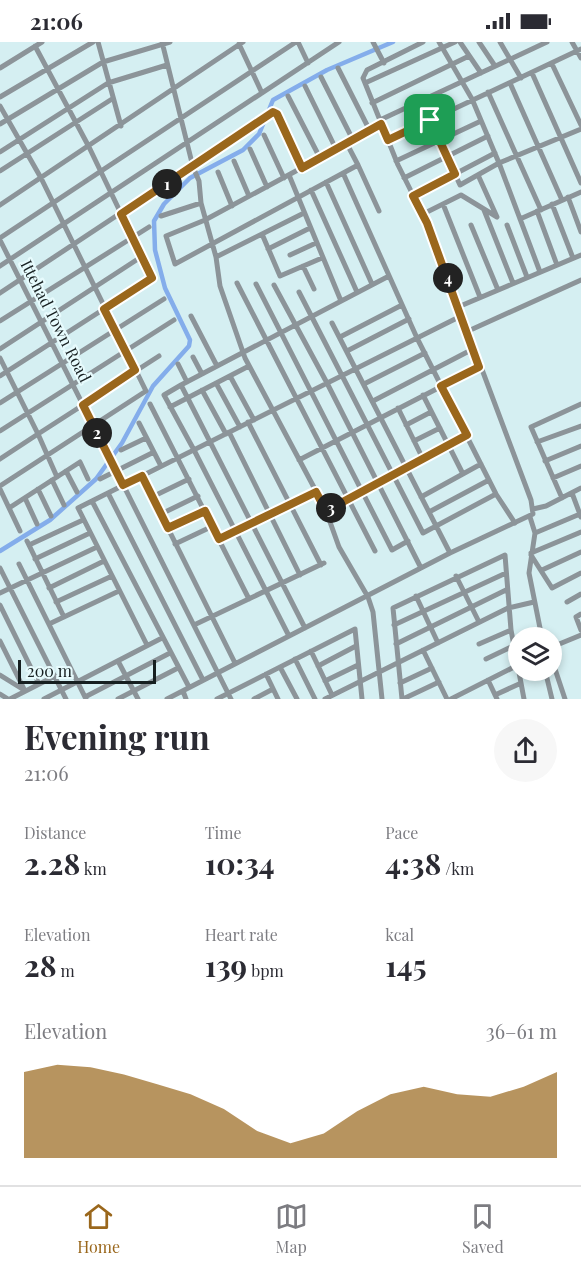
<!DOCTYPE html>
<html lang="en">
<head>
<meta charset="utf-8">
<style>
	:root { --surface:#fff; --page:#f7f7f7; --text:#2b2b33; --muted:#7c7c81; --line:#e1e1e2; --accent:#9a671c }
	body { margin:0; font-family:"Playfair Display",serif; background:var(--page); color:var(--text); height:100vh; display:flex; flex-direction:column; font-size:22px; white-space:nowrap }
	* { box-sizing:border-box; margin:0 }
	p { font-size:20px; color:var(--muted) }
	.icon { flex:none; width:33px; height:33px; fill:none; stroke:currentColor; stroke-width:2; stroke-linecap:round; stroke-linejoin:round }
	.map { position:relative; height:657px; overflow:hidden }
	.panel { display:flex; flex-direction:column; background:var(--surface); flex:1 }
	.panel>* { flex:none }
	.controls { position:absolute; left:508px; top:585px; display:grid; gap:12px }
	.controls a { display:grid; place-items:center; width:54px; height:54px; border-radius:50%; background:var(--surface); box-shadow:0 3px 9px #0003; font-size:30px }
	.scale { position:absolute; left:18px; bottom:15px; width:138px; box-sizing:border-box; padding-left:6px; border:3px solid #161f20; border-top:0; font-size:16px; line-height:21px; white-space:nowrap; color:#161f20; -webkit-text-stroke:4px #e7fbfd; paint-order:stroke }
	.pin { position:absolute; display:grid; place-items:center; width:51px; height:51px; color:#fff; margin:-26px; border-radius:12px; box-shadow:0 3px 9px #0006 }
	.km { position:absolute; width:30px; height:30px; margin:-15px; border-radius:50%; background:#222; color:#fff; font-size:16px; line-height:30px; text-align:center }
	.round { display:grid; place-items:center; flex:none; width:63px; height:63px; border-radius:32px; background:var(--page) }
	.overview { display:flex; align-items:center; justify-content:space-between; height:102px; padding:0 24px }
	h1 { font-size:33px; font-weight:700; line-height:45px }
	.metrics { display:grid; grid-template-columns:repeat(3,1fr); gap:9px; height:102px; padding:6px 24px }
	.metrics div { display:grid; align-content:center }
	.metrics b { font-size:30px; font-weight:700 }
	.metrics small { font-size:16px; font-weight:400 }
	.metrics p { font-size:16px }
	.chart { height:168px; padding:12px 24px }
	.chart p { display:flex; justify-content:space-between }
	.chart svg { width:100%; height:108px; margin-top:6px; fill:var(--accent); opacity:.7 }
	.status { display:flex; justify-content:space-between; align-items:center; height:42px; padding:0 30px; background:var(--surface); direction:ltr }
	.status svg { height:16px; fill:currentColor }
	.dock { display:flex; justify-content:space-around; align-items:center; height:84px; border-top:2px solid var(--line); background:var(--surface); font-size:16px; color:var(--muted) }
	.dock a { display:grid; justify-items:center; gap:3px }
	.dock .selected { color:var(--accent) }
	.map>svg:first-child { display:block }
</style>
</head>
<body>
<div class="status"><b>21:06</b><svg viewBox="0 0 49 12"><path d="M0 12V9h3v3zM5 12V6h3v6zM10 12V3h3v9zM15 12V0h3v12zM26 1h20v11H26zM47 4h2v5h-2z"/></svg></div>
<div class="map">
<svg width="581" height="657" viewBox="0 0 581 657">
	<rect width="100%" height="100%" fill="#d5eff2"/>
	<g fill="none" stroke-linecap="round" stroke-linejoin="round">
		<!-- canal -->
		<path stroke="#84adeb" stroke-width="4.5" d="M 0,509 L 50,478 L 96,437 L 122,401 L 153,344 L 189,304 L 190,298 L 165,246 L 155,208 L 154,179 L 164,162 L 190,136 L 243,108 L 259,92 L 273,58 L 327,28 L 393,0"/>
		<!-- minor -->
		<path stroke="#8c9499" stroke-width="5" d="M 98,0 L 121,84
			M 162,0 L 193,125 L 199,139 L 201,161 L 216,215 L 220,244 L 245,316 L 325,466 L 339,505 L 368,555 L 373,570 L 382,657
			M 298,0 L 308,21
			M 373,0 L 384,21
			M 439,0 L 472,57 L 499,121 L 540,230
			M 460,0 L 481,31
			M 479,0 L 495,24
			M 500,0 L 521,36
			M 572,0 L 581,16
			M 239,2 L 262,51
			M 552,22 L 581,83
			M 0,26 L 42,0
			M 338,26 L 370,89
			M 532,31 L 581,141
			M 321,35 L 353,98
			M 365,41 L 455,0
			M 510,41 L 562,158
			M 305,44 L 336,107
			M 488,50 L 541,168
			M 288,54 L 320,116
			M 0,55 L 93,0
			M 372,61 L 469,14
			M 0,64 L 41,136 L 146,349 L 0,444
			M 380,78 L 547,0
			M 430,78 L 460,143 L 499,121 L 581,87
			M 0,82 L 103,20 L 170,0
			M 264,93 L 284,136
			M 388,98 L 581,7
			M 347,102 L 358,123 L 175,222 L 166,194 L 205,178 L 381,83
			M 250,107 L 267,145
			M 0,110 L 108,41 L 167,23
			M 234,119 L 249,154
			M 396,119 L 481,79
			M 358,123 L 379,169
			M 0,129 L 112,57
			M 218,130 L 232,164
			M 343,131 L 417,296 L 496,452 L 515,481
			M 289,133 L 341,259
			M 404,136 L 488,94
			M 326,140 L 372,242
			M 311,148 L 357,250
			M 413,154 L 495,111
			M 568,155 L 581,190
			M 443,162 L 480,255
			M 552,162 L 573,216
			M 0,163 L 243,0
			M 484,168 L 513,241
			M 537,169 L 557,223
			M 423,172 L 461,153 L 497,175 L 478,133
			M 161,174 L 201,161
			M 520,177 L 581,150
			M 471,183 L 498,248
			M 507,183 L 527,235
			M 262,192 L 280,234 L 322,216
			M 0,196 L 296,0
			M 0,198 L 231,657
			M 268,207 L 310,186
			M 290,213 L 316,201
			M 216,215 L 304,171
			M 0,224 L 339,0
			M 303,224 L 314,247
			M 237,241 L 375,509
			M 256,242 L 392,508 L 408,499
			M 274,243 L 327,341 L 421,526
			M 299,250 L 423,491 L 496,452
			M 0,251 L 273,70 L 277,72 L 302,126
			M 458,265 L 581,213
			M 191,274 L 217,324
			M 0,279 L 149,185
			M 332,281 L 450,511
			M 466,290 L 581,238
			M 340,295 L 402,263
			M 0,307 L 141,215
			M 347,309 L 409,277
			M 193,315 L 202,332
			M 0,316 L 38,392 L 159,314
			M 178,322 L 187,340
			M 0,334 L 152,236 L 89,105 L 35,4
			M 230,334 L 254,378
			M 216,341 L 240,385
			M 364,342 L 425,311
			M 181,343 L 164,353 L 194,408 L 289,594
			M 202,348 L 226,392
			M 423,353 L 463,432
			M 373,359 L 473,307
			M 0,361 L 164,257
			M 150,362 L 249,557
			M 170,365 L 249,324
			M 398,366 L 423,417
			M 248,380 L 321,523
			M 139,381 L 161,424
			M 406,383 L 431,370
			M 0,389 L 174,278
			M 229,390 L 300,533
			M 414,399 L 440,386
			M 537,400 L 581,384
			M 121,408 L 146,396
			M 0,417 L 38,392 L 57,435
			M 299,418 L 479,325
			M 545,419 L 581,404
			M 66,429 L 77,450
			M 142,434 L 235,621
			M 553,436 L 581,424
			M 100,437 L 154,410
			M 52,438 L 64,463
			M 0,447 L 20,489
			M 38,447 L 51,474
			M 108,451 L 203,638
			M 572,451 L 581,475
			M 152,455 L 189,437
			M 421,455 L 481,422
			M 25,456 L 37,482
			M 562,456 L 531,385 L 581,362
			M 92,459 L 189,645
			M 9,466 L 80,420 L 88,437
			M 533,467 L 546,464 L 581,446
			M 326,469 L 467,393
			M 429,470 L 489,438
			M 161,472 L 198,454
			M 530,475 L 535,491 L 529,531 L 542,596
			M 168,486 L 205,469
			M 535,491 L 580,472
			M 219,497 L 316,450
			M 27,499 L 64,575
			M 175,502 L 213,484
			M 29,503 L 83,478
			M 531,511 L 581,490
			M 531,513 L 552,546 L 581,531
			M 35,517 L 90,491
			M 19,522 L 86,657
			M 0,526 L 66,657
			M 542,528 L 581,510
			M 456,534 L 479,580
			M 49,546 L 104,519
			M 0,551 L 97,505
			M 416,554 L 438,601
			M 56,560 L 112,534
			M 567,560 L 581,552
			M 0,563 L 39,642
			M 581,572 L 576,575 L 581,588
			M 49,582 L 119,549
			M 194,583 L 324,521
			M 394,583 L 506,531
			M 305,586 L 181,343 L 389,234
			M 0,599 L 25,649
			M 396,602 L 506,548
			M 479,602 L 511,588
			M 147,603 L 78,466 L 461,274
			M 552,605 L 581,593
			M 423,608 L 447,657
			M 311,609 L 332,653
			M 295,617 L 315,657
			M 486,617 L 513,604
			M 552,618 L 565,657
			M 118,619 L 138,657
			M 318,624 L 356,604
			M 280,625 L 297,657
			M 545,628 L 552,657
			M 266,632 L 278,657
			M 0,633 L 24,648
			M 488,638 L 497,657
			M 325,639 L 358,623
			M 400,641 L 432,626
			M 183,649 L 186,657
			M 0,652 L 8,657
			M 495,653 L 519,642
			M 85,655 L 170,611
			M 10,657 L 55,634
			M 44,657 L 162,596
			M 118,657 L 178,626
			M 167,657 L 450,511 L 533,472 L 531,458 L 427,181 L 398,123 L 363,36 L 367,28 L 423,0
			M 217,657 L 355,587 L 362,657
			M 254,657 L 273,647
			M 325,657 L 508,566 L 534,560
			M 402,657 L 393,566 L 505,513 L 511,588 L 524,657
			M 403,657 L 439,640
			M 451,657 L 518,623"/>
	</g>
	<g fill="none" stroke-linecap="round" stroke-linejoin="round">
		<defs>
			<path id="route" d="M 273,70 L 277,72 L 302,126 L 381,82 L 388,98 L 430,78 L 455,132 L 413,154 L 427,181 L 479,325 L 441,344 L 467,393 L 326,469 L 316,450 L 219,497 L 205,469 L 168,486 L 142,434 L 123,443 L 83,363 L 135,328 L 104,267 L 152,236 L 121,172 Z"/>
		</defs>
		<!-- route casing -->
		<use href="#route" stroke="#fff" stroke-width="12"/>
		<!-- route -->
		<use href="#route" stroke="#9a671c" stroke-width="8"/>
	</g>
	<g text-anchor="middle" stroke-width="4.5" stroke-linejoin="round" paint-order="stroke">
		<!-- street labels -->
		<g font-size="16" fill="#161f20" stroke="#e7fbfd">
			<text transform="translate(56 279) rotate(63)" y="6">Ittehad Town Road</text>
		</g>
	</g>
</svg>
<div class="controls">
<a><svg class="icon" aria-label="layers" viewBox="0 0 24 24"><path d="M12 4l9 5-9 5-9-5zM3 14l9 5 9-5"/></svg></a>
</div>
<div class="scale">200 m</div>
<div class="pin" style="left:430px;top:78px;background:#1e9e55"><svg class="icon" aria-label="arrive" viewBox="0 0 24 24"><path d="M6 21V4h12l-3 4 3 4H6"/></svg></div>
<b class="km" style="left:167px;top:142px">1</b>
<b class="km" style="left:97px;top:391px">2</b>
<b class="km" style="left:331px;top:466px">3</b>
<b class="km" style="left:448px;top:236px">4</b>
</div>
<section class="panel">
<div class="overview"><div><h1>Evening run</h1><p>21:06</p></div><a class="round"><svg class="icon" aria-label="share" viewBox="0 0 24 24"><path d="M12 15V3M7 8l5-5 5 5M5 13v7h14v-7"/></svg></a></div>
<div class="metrics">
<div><p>Distance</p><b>2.28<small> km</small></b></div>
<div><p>Time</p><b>10:34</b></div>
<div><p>Pace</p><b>4:38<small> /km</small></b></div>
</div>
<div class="metrics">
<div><p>Elevation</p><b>28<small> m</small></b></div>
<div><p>Heart rate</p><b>139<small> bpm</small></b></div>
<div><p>kcal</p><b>145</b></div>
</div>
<div class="chart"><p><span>Elevation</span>36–61 m</p>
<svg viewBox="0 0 160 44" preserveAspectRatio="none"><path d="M0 44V9L10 6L20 7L30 10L40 14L50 18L60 24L70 33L80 38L90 34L100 25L110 18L120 15L130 18L140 19L150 15L160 9V44z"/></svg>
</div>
</section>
<nav class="dock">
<a class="selected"><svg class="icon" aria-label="home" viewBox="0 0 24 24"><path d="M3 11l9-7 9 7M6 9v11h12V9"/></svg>Home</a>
<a><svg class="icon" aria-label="map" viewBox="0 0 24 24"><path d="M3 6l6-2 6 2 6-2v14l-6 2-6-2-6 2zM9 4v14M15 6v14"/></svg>Map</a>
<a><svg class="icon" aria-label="saved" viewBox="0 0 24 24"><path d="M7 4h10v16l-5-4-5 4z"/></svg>Saved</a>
</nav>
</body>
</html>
